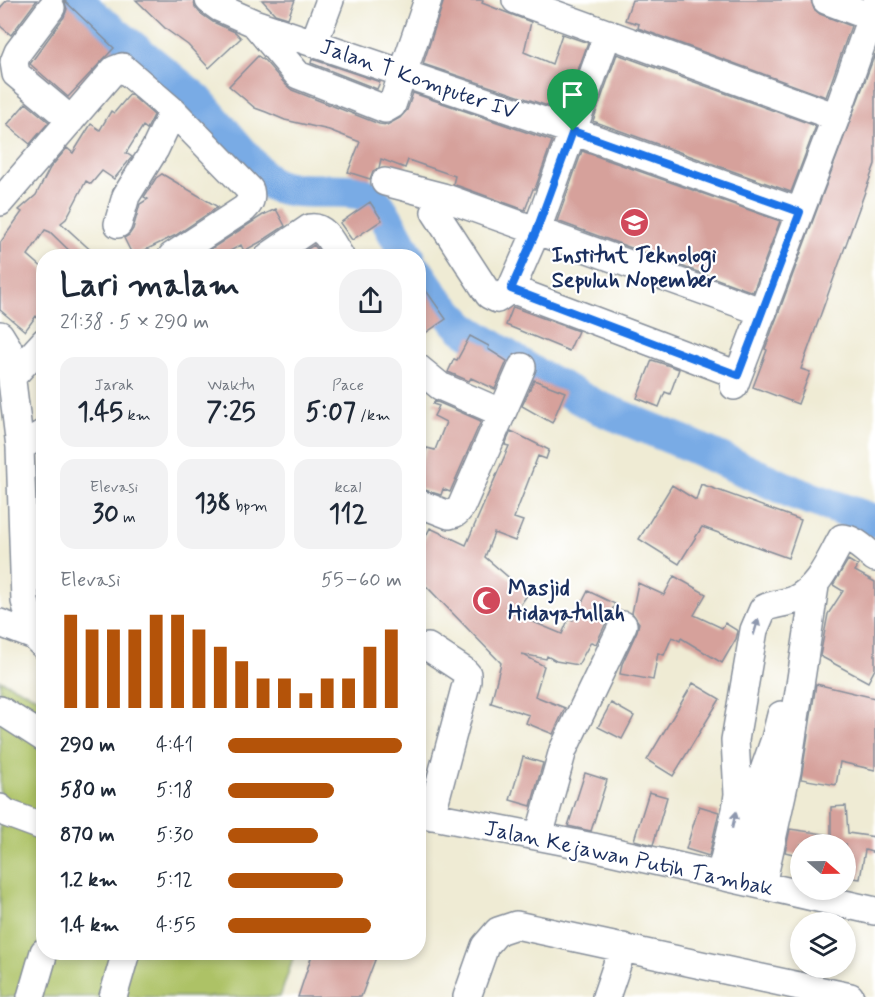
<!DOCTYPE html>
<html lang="id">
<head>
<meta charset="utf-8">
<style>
	:root { --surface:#fff; --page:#f2f2f3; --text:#1f2937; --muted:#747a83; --accent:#b45309 }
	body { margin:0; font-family:Mynerve,sans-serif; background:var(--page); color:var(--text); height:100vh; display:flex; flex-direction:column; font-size:22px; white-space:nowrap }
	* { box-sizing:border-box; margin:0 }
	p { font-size:20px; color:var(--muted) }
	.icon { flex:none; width:33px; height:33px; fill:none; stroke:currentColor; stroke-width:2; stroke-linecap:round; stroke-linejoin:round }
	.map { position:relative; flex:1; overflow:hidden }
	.drawer { position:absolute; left:36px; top:249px; width:390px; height:711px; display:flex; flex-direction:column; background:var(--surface); border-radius:24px; box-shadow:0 3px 9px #0003 }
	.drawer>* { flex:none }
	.needle { width:39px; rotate:110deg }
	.buttons { position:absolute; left:790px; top:834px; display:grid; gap:12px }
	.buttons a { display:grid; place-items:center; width:66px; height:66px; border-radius:50%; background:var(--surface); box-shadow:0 3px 9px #0003; font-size:30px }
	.pin { position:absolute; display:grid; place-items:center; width:51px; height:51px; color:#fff; margin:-62px -26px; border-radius:50% 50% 50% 0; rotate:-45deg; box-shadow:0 0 6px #0007 }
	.pin .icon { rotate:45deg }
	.round { display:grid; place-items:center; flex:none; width:63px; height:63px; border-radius:24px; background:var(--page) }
	.overview { display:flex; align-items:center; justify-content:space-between; height:102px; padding:0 24px }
	h1 { font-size:33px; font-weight:700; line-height:45px }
	.figures { display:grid; grid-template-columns:repeat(3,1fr); gap:9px; height:102px; padding:6px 24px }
	.figures div { display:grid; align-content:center; border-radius:15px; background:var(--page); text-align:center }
	.figures b { font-size:26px; font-weight:700 }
	.figures small { font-size:16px; font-weight:400 }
	.figures p { font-size:16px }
	.chart { height:168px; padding:12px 24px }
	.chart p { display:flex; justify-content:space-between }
	.chart svg { width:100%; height:108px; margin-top:6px; stroke:var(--accent); stroke-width:6 }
	ul { padding:0 24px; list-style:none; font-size:20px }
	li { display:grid; grid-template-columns:96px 72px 1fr; align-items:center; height:45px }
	li i { height:15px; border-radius:8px; background:var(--accent) }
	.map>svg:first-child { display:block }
</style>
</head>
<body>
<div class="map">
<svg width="875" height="997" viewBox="0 0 875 997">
	<rect width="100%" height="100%" fill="#fff"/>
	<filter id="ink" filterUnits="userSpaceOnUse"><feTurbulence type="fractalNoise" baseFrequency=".0167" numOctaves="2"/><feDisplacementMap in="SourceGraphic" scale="12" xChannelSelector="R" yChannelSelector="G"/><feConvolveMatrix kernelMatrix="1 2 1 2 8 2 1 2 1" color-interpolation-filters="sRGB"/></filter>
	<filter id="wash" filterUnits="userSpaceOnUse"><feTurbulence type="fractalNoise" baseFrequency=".008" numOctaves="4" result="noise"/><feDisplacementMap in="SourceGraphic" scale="24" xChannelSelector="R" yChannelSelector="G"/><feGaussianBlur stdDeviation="1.35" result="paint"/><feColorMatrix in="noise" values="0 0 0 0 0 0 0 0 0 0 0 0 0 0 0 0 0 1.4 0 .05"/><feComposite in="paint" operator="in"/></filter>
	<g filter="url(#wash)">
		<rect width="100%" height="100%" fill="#efebd4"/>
		<!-- green -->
		<path fill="#adc266" stroke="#647862" stroke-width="1.5" d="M 0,680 L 43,700 L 44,952 L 295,953 L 280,997 L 0,997 Z"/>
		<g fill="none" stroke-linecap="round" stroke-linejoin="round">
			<!-- river -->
			<path stroke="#79abe5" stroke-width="34" d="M 74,0 L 197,100 L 266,181 C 291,197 331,187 357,192 C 364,193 373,199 377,204 C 387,216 398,242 408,256
				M 418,273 L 437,301 L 463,328 L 535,374 L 597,407 L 685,443 L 795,493 L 875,521"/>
		</g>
		<g id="blocks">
			<!-- building -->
			<path fill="#d6a19b" d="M 7,0 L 37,0 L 11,35 L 0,26 L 0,8 Z
				M 64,0 L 114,48 L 68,97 L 30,64 L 64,17 L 67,9 Z
				M 136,0 L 194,0 L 195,7 L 200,13 L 213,22 L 235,32 L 241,38 L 209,68 L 188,45 L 167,30 Z
				M 262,0 L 295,0 L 288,18 L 275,14 Z
				M 444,0 L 483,0 L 482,3 L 531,22 L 524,52 L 552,64 L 562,34 L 588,43 L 563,111 L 423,64 Z
				M 632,0 L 811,0 L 814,9 L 820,14 L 851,26 L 826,97 L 638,28 L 639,24 L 625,20 Z
				M 617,54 L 816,126 L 791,192 L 593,121 Z
				M 875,54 L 875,164 L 801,369 L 810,372 L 798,404 L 753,387 L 767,350 L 765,349 Z
				M 258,56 L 265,61 L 286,85 L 292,90 L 379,124 L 387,125 L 400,118 L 407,110 L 413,93 L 552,141 L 535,189 L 533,189 L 525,210 L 453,184 L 455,176 L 408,160 L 405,168 L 381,159 L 379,168 L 373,171 L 370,179 L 348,172 L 360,142 L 329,130 L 285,120 L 266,112 L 255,108 L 229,86 Z
				M 312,59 L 380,82 L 377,89 L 311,63 Z
				M 130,94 L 154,115 L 147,129 L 143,126 L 126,153 L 132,157 L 114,179 L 102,171 L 91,184 L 86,181 L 66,219 L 61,223 L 97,256 L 75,256 L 50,232 L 45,230 L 28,255 L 44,269 L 44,323 L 36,316 L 25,331 L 0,310 L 0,243 L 22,212 L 19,210 L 36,195 L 50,168 L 67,148 L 73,153 L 91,124 L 100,130 L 111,111 L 114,113 Z
				M 26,103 L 49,122 L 30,144 L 7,125 Z
				M 582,151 L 780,221 L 753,292 L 557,221 Z
				M 162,174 L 218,207 L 176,235 L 133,256 L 124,238 L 129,235 L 133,229 L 140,204 L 148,199 L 144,197 L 156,178 Z
				M 370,202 L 382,220 L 352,240 L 340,223 Z
				M 276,209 L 285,226 L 262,241 L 244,251 L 241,245 L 221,256 L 200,256 L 263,215 Z
				M 314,245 L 322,256 L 296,256 Z
				M 418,279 L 446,319 L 418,338 Z
				M 513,307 L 578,331 L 569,351 L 506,325 Z
				M 470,336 L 489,346 L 488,349 L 507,361 L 495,389 L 471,378 L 469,381 L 448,372 L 454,359 L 457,360 Z
				M 652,360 L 679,369 L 670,394 L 665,392 L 659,407 L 637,398 Z
				M 534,380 L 565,392 L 552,423 L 522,406 Z
				M 435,401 L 481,421 L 450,492 L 443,489 L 441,495 L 418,488 L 418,470 L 427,448 L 435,450 L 446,422 L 434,416 L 439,406 L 433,404 Z
				M 511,431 L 549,450 L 546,459 L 538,456 L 514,518 L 523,521 L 515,541 L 494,533 L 485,557 L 528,594 L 514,614 L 562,634 L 569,618 L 573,620 L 588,591 L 615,604 L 596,644 L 591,642 L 578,665 L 556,661 L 547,656 L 546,659 L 522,654 L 544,666 L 535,696 L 565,708 L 553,734 L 526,723 L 529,715 L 491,703 L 501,663 L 427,587 L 418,584 L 418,552 L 430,528 L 466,545 L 509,446 L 505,445 Z
				M 701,484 L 801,520 L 788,558 L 702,527 L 679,564 L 639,539 L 672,485 L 696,500 Z
				M 848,560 L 858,566 L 855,571 L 875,582 L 875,669 L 868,682 L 820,656 L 828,614 L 843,591 L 833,585 Z
				M 674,576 L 706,594 L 694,615 L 722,628 L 725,623 L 738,631 L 736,639 L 722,663 L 681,638 L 680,641 L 672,637 L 664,655 L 658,653 L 653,680 L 620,674 L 622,664 L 637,631 L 639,623 L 632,613 L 638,583 L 664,595 Z
				M 693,683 L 720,699 L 673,776 L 647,760 Z
				M 816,684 L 875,698 L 875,770 L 840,762 L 836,785 L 801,779 Z
				M 611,703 L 634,716 L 622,739 L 598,727 Z
				M 523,757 L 543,763 L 531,806 L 510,800 Z
				M 585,773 L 607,780 L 591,831 L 568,826 Z
				M 649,792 L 667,797 L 653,845 L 634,840 Z
				M 699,806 L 719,812 L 709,856 L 686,849 Z
				M 846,806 L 848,833 L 875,837 L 875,853 L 865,850 L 860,879 L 846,877 L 846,844 L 801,844 L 801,856 L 785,852 L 790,829 L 831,835 L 831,807 Z
				M 313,952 L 378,952 L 361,997 L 298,997 Z"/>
		</g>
	</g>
	<g filter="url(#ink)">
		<use href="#blocks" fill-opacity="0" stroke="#858d99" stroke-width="1.5"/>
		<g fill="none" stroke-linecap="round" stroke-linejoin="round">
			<defs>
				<path id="minor" d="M 209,0 L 220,8 L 254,23 L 573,131 L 800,212
					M 516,0 L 836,117
					M 826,0 L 871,17
					M 51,8 L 18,52 L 14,62 L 16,74 L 71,120
					M 254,23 L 298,75 L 385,109 L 392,105 L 428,0
					M 314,43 L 330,0
					M 385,182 L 443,197
					M 0,202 L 114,70 L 122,67 L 173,111 L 250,190 C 252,199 250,203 244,209 L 172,256
					M 118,224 L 126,196 L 155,149 L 173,111
					M 269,256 L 310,228 C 325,225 333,246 340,256
					M 511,289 L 497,299 L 489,295 L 435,212 L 443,197 L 763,312
					M 511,289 L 536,232 L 608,33
					M 511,289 L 738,375
					M 0,335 L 8,348 L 20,447 L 25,601 L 34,636
					M 418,368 L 440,386 L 502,413 L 522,367
					M 12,377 L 44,342
					M 734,386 L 836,117 L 875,6
					M 20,447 L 44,433
					M 418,503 L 449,515 L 456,513 L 461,507 L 502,413
					M 0,623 L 34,636 L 43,645
					M 428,647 L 463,670 L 467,674 L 467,681 L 431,816
					M 0,710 L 44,738
					M 0,808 L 6,813 L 44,827
					M 418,813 L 593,847 L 875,911
					M 539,836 L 563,750 L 623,625
					M 720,876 L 736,810 L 738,794 L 735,740 L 754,630 L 763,609 C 773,603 784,604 794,600 C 819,588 829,561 842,538 C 854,538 866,551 875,558
					M 745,881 L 762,776 L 775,739 L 781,715
					M 762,885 L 787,771 L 815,586
					M 31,997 L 44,952
					M 113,997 L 126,952
					M 467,997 L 485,946 L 498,931 L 516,925 L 850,997
					M 606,997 L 623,947"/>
			</defs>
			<!-- minor casing -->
			<use href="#minor" stroke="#858d99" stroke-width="30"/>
			<!-- minor -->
			<use href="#minor" stroke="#fff" stroke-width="27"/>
		</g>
		<!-- one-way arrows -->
		<defs><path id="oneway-solid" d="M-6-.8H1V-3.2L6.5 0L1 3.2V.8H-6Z" transform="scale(1.5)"/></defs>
		<g fill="#8d97ae">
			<use href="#oneway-solid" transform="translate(756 627) rotate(-73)"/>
			<use href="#oneway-solid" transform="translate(734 820) rotate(-77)"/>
		</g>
	</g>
	<g fill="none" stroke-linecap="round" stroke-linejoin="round" filter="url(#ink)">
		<defs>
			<path id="route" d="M 573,131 L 800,212 L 738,375 L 511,289 L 536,232 Z"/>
		</defs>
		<!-- route casing -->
		<use href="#route" stroke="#fff" stroke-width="12"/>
		<!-- route -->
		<use href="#route" stroke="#1a73e8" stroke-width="8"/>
	</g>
	<!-- icons -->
	<defs>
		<symbol id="university-disc" viewBox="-11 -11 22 22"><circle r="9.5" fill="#d1495b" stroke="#fff"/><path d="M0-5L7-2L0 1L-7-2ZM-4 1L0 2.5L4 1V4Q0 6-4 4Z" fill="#fff"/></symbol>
		<symbol id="mosque-disc" viewBox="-11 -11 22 22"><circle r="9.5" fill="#d1495b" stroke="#fff"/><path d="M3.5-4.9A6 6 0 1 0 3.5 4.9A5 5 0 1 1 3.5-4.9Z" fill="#fff"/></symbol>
	</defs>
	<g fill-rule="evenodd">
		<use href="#university-disc" x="618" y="206" width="33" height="33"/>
		<use href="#mosque-disc" x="470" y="584" width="33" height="33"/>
	</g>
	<g text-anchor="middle" stroke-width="4.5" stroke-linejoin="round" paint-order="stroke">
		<!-- street labels -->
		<g font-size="22" fill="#1b2f5e" stroke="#fff">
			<text transform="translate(419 78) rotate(19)" y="8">Jalan T Komputer IV</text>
			<text transform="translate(629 857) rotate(12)" y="8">Jalan Kejawan Putih Tambak</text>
		</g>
		<!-- poi labels -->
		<g font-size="22" font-weight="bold" fill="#1b2f5e" stroke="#fff">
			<text x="634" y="262">Institut Teknologi<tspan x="634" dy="25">Sepuluh Nopember</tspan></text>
			<text x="508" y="595" text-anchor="start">Masjid<tspan x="508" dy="25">Hidayatullah</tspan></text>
		</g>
	</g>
</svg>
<div class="buttons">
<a><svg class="needle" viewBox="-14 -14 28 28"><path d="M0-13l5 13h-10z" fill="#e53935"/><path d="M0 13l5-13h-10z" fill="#747a83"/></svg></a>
<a><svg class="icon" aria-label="layers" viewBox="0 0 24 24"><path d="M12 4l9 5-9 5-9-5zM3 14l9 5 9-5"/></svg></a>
</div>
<div class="pin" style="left:573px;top:131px;background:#1e9e55"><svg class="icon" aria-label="arrive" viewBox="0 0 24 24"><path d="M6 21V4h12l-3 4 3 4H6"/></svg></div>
<section class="drawer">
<div class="overview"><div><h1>Lari malam</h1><p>21:38 · 5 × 290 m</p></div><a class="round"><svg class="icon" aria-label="share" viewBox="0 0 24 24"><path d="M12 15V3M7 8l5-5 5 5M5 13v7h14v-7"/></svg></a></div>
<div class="figures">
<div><p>Jarak</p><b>1.45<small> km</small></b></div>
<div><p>Waktu</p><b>7:25</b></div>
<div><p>Pace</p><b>5:07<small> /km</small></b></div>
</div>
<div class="figures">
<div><p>Elevasi</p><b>30<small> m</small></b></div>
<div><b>138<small> bpm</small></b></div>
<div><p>kcal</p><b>112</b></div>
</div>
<div class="chart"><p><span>Elevasi</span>55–60 m</p>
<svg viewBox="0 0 160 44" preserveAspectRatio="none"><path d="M5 44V6M15 44V12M25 44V12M35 44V12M45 44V6M55 44V6M65 44V12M75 44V19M85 44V25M95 44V32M105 44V32M115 44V38M125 44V32M135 44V32M145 44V19M155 44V12"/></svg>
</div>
<ul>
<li><b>290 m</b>4:41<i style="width:100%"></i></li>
<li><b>580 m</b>5:18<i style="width:61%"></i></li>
<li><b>870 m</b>5:30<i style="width:52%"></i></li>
<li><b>1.2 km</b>5:12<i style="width:66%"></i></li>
<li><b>1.4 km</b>4:55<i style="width:82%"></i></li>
</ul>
</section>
</div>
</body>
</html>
